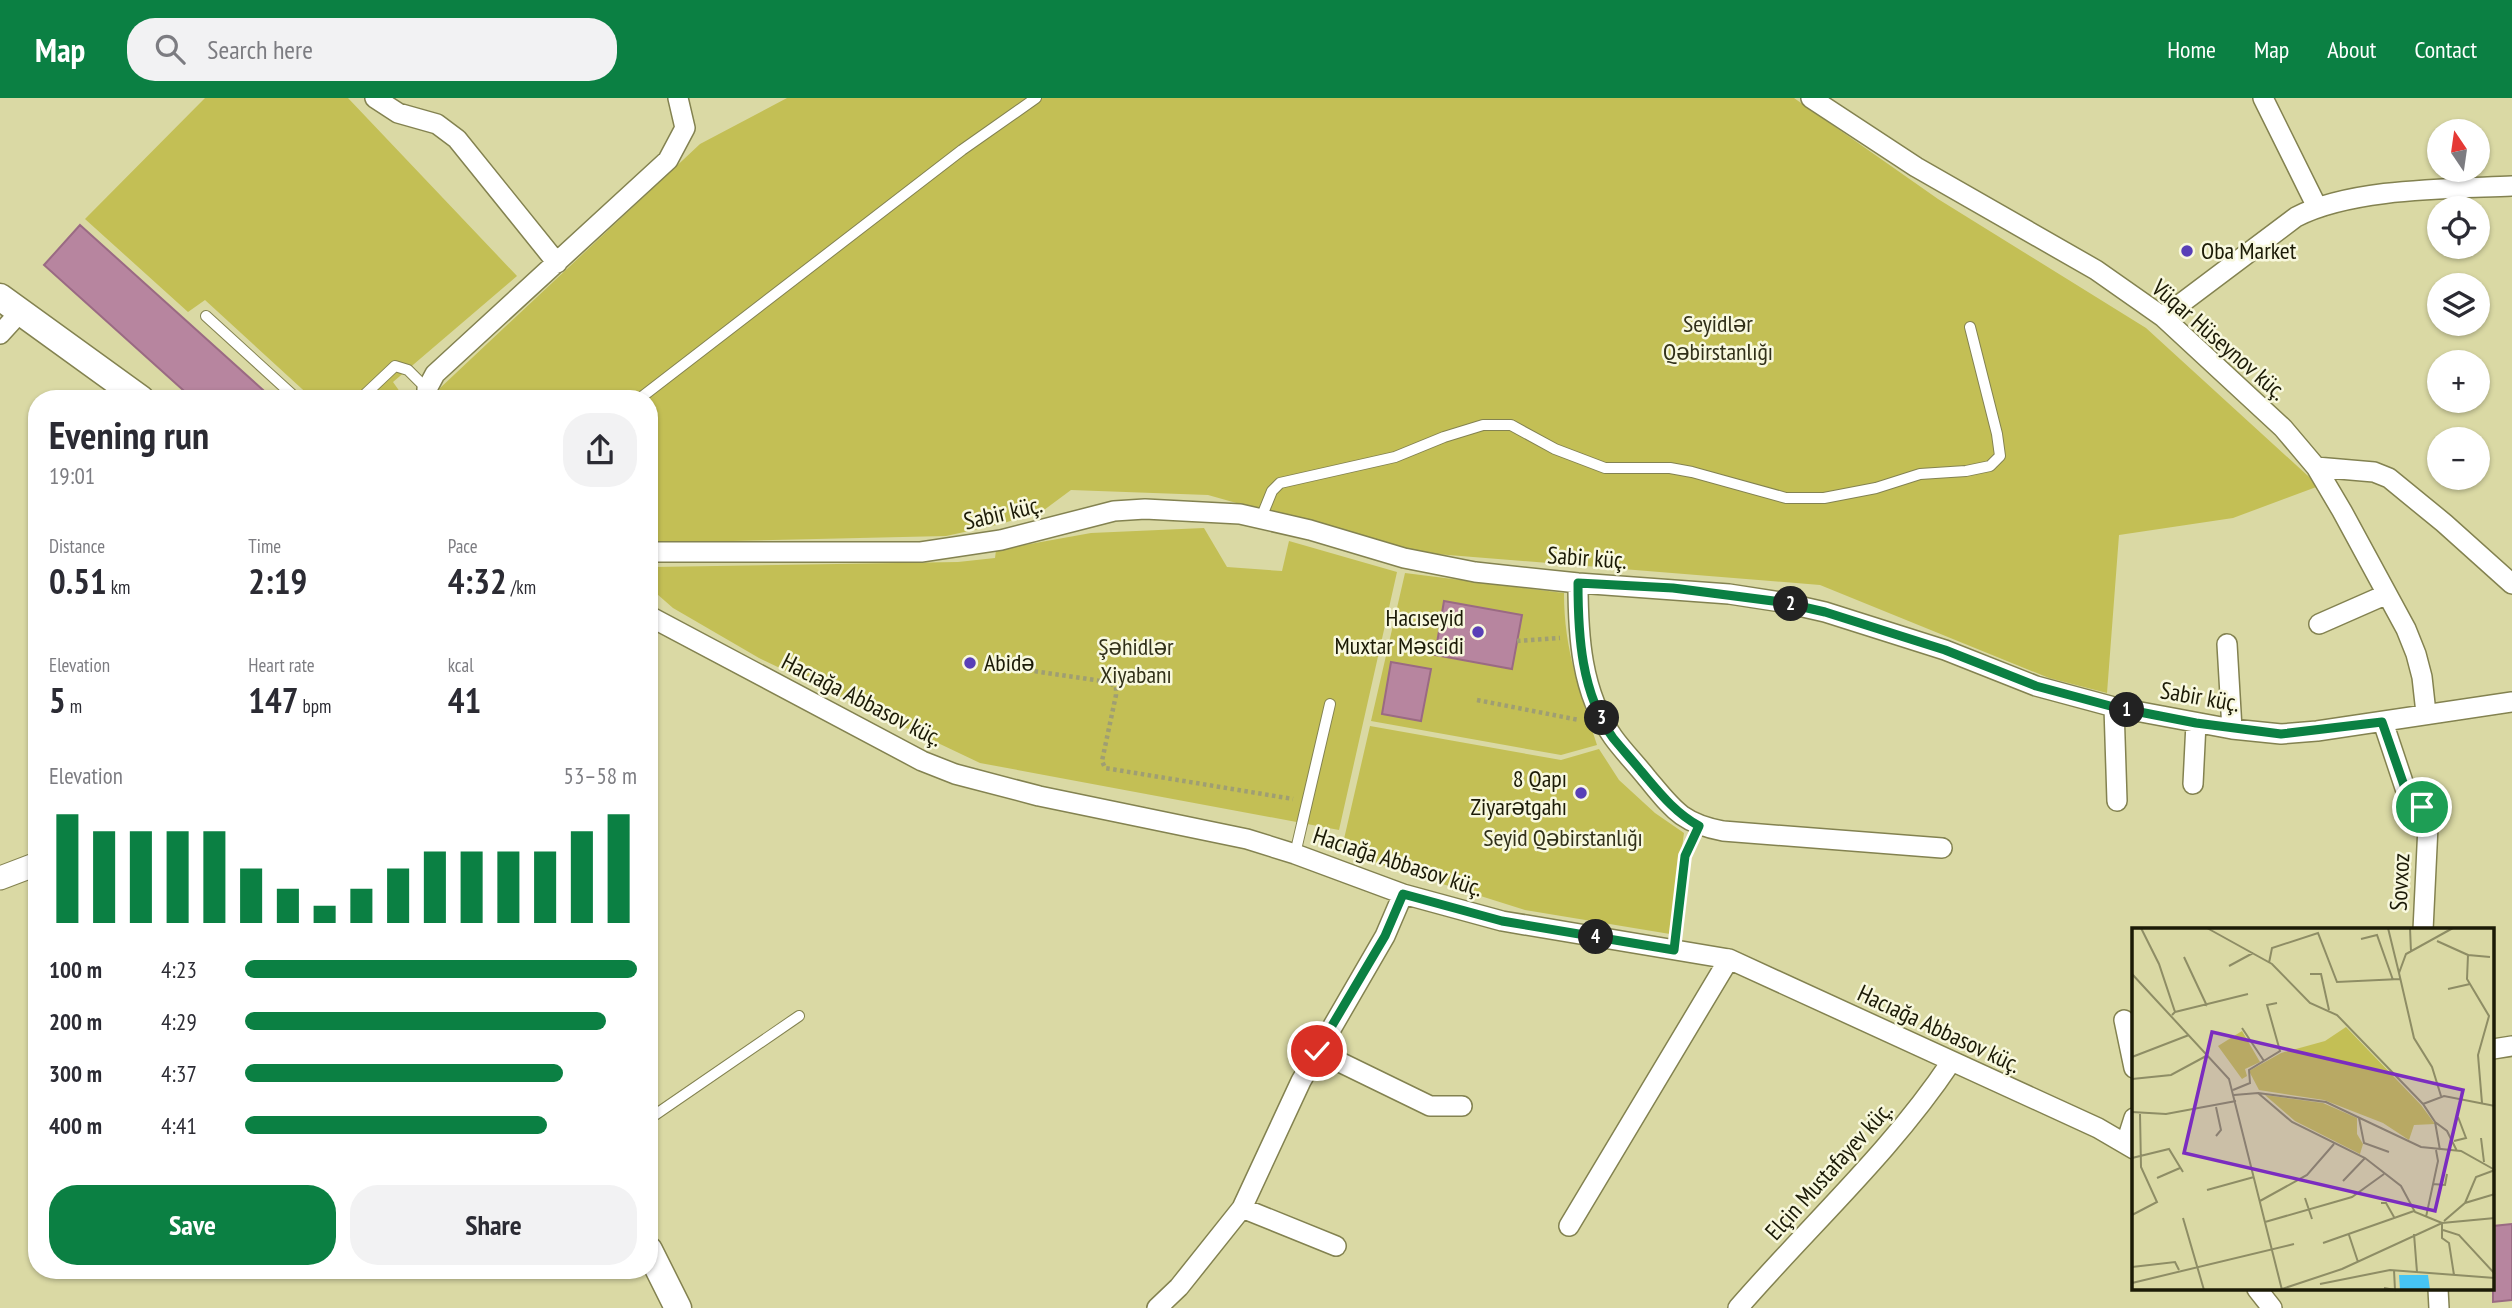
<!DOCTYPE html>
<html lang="en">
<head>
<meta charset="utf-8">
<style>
	:root { --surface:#fff; --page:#f2f2f3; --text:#2b2b33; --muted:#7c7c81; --accent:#0b8043 }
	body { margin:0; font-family:"PT Sans Narrow",sans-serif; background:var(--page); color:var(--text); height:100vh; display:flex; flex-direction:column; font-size:26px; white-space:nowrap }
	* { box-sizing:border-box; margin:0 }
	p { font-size:23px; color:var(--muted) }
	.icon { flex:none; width:38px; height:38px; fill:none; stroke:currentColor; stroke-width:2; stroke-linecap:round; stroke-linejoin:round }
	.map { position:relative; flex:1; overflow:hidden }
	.drawer { position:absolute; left:28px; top:292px; width:630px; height:889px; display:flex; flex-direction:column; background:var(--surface); border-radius:28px; box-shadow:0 2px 5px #0004 }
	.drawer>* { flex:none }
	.needle { width:46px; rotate:347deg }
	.tools { position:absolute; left:2427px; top:21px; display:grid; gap:14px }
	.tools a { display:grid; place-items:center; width:63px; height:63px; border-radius:50%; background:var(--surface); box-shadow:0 2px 5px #0004; font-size:35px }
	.pin { position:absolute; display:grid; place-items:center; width:60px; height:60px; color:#fff; margin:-30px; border:4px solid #fff; border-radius:50%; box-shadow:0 2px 7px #0007 }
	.km { position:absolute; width:35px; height:35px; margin:-18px; border-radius:50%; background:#222; color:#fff; font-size:19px; line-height:35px; text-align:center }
	.round { display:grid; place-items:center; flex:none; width:74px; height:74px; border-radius:28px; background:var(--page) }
	.head { display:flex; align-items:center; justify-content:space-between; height:119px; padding:0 21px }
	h1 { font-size:38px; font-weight:800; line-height:52px }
	.figures { display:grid; grid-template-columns:repeat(3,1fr); gap:10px; height:119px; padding:7px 21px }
	.figures div { display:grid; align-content:center }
	.figures b { font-size:35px; font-weight:800 }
	.figures small { font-size:19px; font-weight:400 }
	.figures p { font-size:19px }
	.chart { height:196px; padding:14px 21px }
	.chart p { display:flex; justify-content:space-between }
	.chart svg { width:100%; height:126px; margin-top:7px; stroke:var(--accent); stroke-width:6 }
	.cta { display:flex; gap:14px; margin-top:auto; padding:14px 21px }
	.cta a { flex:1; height:80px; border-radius:28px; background:var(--accent); color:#fff; font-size:28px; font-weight:800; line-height:80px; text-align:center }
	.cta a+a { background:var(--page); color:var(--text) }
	ul { padding:0 21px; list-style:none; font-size:23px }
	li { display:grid; grid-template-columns:112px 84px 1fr; align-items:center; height:52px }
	li i { height:18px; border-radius:9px; background:var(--accent) }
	header { display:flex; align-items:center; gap:42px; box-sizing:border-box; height:98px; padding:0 35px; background:var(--accent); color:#fff }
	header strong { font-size:33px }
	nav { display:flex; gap:38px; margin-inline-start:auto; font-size:24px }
	.search { width:490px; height:63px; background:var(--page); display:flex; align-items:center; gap:18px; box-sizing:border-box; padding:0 24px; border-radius:28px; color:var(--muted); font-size:26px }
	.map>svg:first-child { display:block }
</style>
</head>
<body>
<header>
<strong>Map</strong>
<div class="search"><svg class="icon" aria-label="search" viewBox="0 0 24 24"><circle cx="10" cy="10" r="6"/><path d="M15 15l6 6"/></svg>Search here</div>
<nav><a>Home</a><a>Map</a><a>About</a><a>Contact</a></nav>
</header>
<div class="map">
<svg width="2512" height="1210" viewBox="0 0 2512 1210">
	<rect width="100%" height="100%" fill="#dad9a4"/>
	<!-- green -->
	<path fill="#c3bf55" d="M 205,0 L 348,0 L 517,178 L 393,284 L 405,301 L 313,301 L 205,202 L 188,214 L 85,121 Z
		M 787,0 L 1794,0 L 1938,101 L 2146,230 L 2319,388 L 2233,420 L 2119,437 L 2107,595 L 2049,580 L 1820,487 L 1411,454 L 1208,397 L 1071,392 L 1044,412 L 1001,426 L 946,438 L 649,445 L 649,301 L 447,301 L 439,291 L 700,46 Z
		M 1204,430 L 1227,469 L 1282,473 L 1289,443 L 1397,474 L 1339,732 L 980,665 L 759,560 L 673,510 L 649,489 L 649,475 L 653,469 L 958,464 L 995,460 L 996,452 L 1091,435 Z
		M 1405,475 L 1564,495 C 1564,553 1580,593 1597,647 L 1561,657 L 1371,623 Z
		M 1370,628 L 1561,662 L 1599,651 L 1619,682 L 1655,715 L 1684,735 L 1670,836 L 1525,812 L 1341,754 Z"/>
	<!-- building -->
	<path fill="#b7859f" stroke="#9a6a83" stroke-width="2" d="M 80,127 L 273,301 L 193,301 L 44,167 Z
		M 1444,503 L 1522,517 L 1512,571 L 1435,557 Z
		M 1391,564 L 1431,571 L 1421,623 L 1382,616 Z
		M 2512,1126 L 2512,1202 L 2493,1204 L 2493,1128 Z"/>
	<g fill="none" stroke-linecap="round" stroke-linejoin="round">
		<defs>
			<path id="service" d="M 206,218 L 297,301
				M 360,301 L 395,268 L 408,272 L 427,291
				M 639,301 L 962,52 L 1036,0
				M 1261,420 L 1272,393 L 1280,385 L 1395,359 L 1444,339 L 1483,327 L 1511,327 L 1555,351 L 1605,370 L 1670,370 L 1692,374 L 1786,400 L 1824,400 L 1876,390 L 1920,376 L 1966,373 L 1990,368 L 2000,358 L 1997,336 L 1970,229
				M 1295,756 L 1330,606
				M 649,1021 L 799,918"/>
			<path id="minor" d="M 375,0 L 398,15 L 437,26 L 457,41 L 557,165
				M 1811,0 L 1916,69 L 2096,172 L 2163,219 L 2283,330 L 2316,369 L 2342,413 L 2406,531 L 2416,556 L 2422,579 L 2426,615
				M 2263,0 L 2317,109
				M 2163,219 L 2296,119 C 2352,90 2448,91 2512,88
				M 0,236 L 21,213
				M 428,301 L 427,291 L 435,276 L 668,62 L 685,30 L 678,0
				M 2316,369 L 2374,374 L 2389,380 L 2444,425 L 2512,486
				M 649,454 L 921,454 L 1001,442 L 1114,413 L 1145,411 L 1240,416 L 1310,432 L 1404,460 L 1475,474 L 1578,485 L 1729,496 L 1781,504 L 1825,514 L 1945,552 L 2036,588 L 2114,609 L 2232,631 L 2281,636 L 2317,633 L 2512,604
				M 1578,485 C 1578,537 1581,594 1613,639 C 1623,653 1636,666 1647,680 C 1673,711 1681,725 1723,733 L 1942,750
				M 649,518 L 922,663 L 955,676 L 1039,698 L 1247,741 L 1295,756 L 1403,796 L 1502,823 L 1729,861 L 2098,1030 L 2134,1051
				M 2319,526 L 2385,497
				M 2227,546 L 2232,631
				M 2114,609 L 2117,703
				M 2383,624 L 2407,696 L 2422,709 L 2428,728 L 2423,832
				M 2193,686 L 2196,625
				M 2124,922 L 2134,970
				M 2493,951 L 2512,948
				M 1317,953 L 1430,1008 L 1462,1008
				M 2126,1045 L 2134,1020
				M 1242,1110 L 1336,1148
				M 1569,1128 L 1729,861
				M 2257,1191 L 2272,1210
				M 2438,1191 L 2439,1210
				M 1157,1210 L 1179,1189 L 1242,1110 L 1301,983 L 1385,838 L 1403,796
				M 1738,1210 C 1809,1128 1891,1054 1951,964"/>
			<path id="tertiary" d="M 0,780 L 37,766"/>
			<path id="secondary" d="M 0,199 L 141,301
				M 649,1152 L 678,1210"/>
		</defs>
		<!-- service casing -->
		<use href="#service" stroke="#838250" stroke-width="12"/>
		<!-- minor casing -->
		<use href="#minor" stroke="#838250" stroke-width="22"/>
		<!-- tertiary casing -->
		<use href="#tertiary" stroke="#838250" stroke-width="25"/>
		<!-- secondary casing -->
		<use href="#secondary" stroke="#838250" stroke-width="29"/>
		<!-- path -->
		<path stroke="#9f9e73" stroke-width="4.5" stroke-dasharray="3.5 3.5" stroke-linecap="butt" d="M 1517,543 L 1560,540
			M 993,567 L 1108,584 L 1116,589 L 1116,597 L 1102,663 L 1105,670 L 1293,701
			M 1477,602 L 1579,622
			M 1677,833 L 1685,758 L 1690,745"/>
		<!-- service -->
		<use href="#service" stroke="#fff" stroke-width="10"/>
		<!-- minor -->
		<use href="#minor" stroke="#fff" stroke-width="19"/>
		<!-- tertiary -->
		<use href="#tertiary" stroke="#fff" stroke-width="23"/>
		<!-- secondary -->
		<use href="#secondary" stroke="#fff" stroke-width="26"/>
	</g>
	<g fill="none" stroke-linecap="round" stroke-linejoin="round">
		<defs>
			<path id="route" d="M 1317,953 L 1385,838 L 1403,796 L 1502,823 L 1674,852 L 1685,758 L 1699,728 C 1674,714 1659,694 1641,673 C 1632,662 1622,651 1613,640 C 1581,595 1578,537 1578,485 L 1673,490 L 1781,504 L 1825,514 L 1945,552 L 2036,588 L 2114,609 L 2196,625 L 2281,636 L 2382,624 L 2407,696 L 2422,709"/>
		</defs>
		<!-- route casing -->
		<use href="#route" stroke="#fff" stroke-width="14"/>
		<!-- route -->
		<use href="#route" stroke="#0b8043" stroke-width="9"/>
	</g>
	<!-- markers -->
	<g fill="#583fb7" stroke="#f8f8de" stroke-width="2.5">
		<circle cx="2187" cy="153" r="7"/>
		<circle cx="1478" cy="534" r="7"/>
		<circle cx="970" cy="565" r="7"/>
		<circle cx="1581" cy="695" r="7"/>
	</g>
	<g text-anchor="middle" stroke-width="5" stroke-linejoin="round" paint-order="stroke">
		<!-- poi labels -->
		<g font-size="24" fill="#1b1a06" stroke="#f8f8de" text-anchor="start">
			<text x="2201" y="161">Oba Market</text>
			<text x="1464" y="528" text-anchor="end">Hacıseyid<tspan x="1464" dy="28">Muxtar Məscidi</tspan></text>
			<text x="984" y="573">Abidə</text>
			<text x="1567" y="689" text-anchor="end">8 Qapı<tspan x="1567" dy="28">Ziyarətgahı</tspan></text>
		</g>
		<!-- park labels -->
		<g font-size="24" fill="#313019" stroke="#f8f8de">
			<text x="1718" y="234">Seyidlər<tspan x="1718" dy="28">Qəbirstanlığı</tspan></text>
			<text x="1136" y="557">Şəhidlər<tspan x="1136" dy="28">Xiyabanı</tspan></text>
			<text x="1563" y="748">Seyid Qəbirstanlığı</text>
		</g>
		<!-- street labels -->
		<g font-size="24" fill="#1b1a06" stroke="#f8f8de">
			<text transform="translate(2219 242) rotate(41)" y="8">Vüqar Hüseynov küç.</text>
			<text transform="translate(1003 415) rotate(-13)" y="8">Sabir küç.</text>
			<text transform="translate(1587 460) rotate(4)" y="8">Sabir küç.</text>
			<text transform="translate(2200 599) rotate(10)" y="8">Sabir küç.</text>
			<text transform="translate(862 602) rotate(27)" y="8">Hacıağa Abbasov küç.</text>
			<text transform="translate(1398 764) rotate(18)" y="8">Hacıağa Abbasov küç.</text>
			<text transform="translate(2400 784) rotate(-87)" y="8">Sovxoz</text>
			<text transform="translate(1939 931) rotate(25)" y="8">Hacıağa Abbasov küç.</text>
			<text transform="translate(1829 1073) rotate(-48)" y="8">Elçin Mustafayev küç.</text>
		</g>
	</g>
	<!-- overview -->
	<g transform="translate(2132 830)">
		<rect width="362" height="362" fill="#dad9a4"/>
		<path d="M 214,99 L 289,177 L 303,196 L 282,197 L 277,212 L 251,195 L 192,172 L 127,162 L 117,143 L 149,125 L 193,113 ZM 110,103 L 128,134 L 113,141 L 115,148 L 110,151 L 86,118 ZM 133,167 L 191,175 L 225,190 L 225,206 L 231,216 L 228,226 L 163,193 Z" fill="#c3bf55"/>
		<path d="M 296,347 L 298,362 L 268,362 L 267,347 Z" fill="#46c5f4"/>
		<path fill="none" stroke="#8e8d65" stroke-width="2" d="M 9,0 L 27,36 L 43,84 L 40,87M 75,0 L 140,36 L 178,75 L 205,87 L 291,176 L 303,194 L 308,222M 256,0 L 267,45M 278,0 L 279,24M 229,11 L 245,7 L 261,52M 305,13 L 336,27 L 335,51 L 357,88 L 346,127 L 350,175M 336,27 L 358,29M 52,29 L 75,78M 137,35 L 140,20 L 186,5 L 205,54 L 268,51M 97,38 L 121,25M 0,46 L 97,151 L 150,362M 178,46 L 189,46 L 197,82M 316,61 L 338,56M 43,84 L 116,66M 110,100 L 132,133M 0,129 L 57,107M 0,151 L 39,147 L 76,127M 101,162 L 118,155 L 117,142 L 148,123 L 135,77 L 145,75M 126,165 L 194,174 L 289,219 L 329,223 L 363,242M 102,167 L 126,165 L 160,194 L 233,230 L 269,258 L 283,284 L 310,295M 309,168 L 300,139 L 282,110 L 267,45 L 274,26 L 321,0M 291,176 L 312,168 L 363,178M 84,179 L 89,202 L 84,208M 0,184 L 34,186 L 104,173M 227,190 L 232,215 L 257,224M 303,194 L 315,203 L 325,223M 349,210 L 352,234M 322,213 L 334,210 L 326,189M 0,230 L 37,221 L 51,244M 25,250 L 48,240M 211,253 L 233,230M 301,256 L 313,257 L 315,246M 75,262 L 122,249M 173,270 L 180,291M 128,273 L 175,247 L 202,216M 249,275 L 254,275 L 262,289M 333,275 L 344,249 L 363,242M 0,287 L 25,274 L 9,239 L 8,186M 294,289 L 306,233 L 304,222M 51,290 L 72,362M 312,293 L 333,275 L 363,266M 133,294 L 220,269 L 252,246M 310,295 L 310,310 L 317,315 L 322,347M 311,302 L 327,307 L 363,346M 282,306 L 285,344M 217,307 L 226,334M 191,315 L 282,283M 0,339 L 43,334 L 47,342M 0,355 L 162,316M 188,356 L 258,342 L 363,350M 252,360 L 263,362 L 262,342M 150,361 L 210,341 L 310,295 L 363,290"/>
		<path fill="#7b2cbf" fill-opacity="0.15" stroke="#7b2cbf" stroke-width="3.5" d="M 80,104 L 331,162 L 303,283 L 52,225 Z"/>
		<rect width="362" height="362" fill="none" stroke="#1b1a06" stroke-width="3.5"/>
	</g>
</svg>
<div class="tools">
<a><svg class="needle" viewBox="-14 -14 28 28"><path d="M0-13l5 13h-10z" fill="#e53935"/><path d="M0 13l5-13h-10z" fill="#7c7c81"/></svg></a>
<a><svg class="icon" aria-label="locate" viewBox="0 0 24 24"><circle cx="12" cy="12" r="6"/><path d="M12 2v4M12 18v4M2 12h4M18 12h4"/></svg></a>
<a><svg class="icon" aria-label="layers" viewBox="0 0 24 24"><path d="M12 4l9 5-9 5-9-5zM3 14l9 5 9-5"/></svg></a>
<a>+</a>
<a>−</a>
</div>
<div class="pin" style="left:2422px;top:709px;background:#1e9e55"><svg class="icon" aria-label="arrive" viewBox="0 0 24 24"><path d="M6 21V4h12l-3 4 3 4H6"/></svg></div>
<div class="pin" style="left:1317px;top:953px;background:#d93025"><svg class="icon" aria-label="check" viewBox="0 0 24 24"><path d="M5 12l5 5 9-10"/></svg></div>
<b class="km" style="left:2127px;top:612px">1</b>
<b class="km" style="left:1791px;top:506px">2</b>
<b class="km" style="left:1602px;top:620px">3</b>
<b class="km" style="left:1596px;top:839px">4</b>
<section class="drawer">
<div class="head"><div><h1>Evening run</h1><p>19:01</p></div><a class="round"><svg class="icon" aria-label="share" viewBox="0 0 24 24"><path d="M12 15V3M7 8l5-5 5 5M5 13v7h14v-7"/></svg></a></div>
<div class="figures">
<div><p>Distance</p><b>0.51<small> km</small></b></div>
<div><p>Time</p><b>2:19</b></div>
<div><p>Pace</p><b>4:32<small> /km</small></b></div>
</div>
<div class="figures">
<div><p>Elevation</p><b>5<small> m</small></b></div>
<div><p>Heart rate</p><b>147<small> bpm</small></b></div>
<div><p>kcal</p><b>41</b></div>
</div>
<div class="chart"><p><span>Elevation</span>53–58 m</p>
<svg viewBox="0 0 160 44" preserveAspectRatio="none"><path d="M5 44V6M15 44V12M25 44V12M35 44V12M45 44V12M55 44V25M65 44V32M75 44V38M85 44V32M95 44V25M105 44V19M115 44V19M125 44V19M135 44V19M145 44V12M155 44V6"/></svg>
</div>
<ul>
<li><b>100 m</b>4:23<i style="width:100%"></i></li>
<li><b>200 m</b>4:29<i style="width:92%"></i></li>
<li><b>300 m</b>4:37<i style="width:81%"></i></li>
<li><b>400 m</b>4:41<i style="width:77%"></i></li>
</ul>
<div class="cta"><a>Save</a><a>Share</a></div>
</section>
</div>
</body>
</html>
